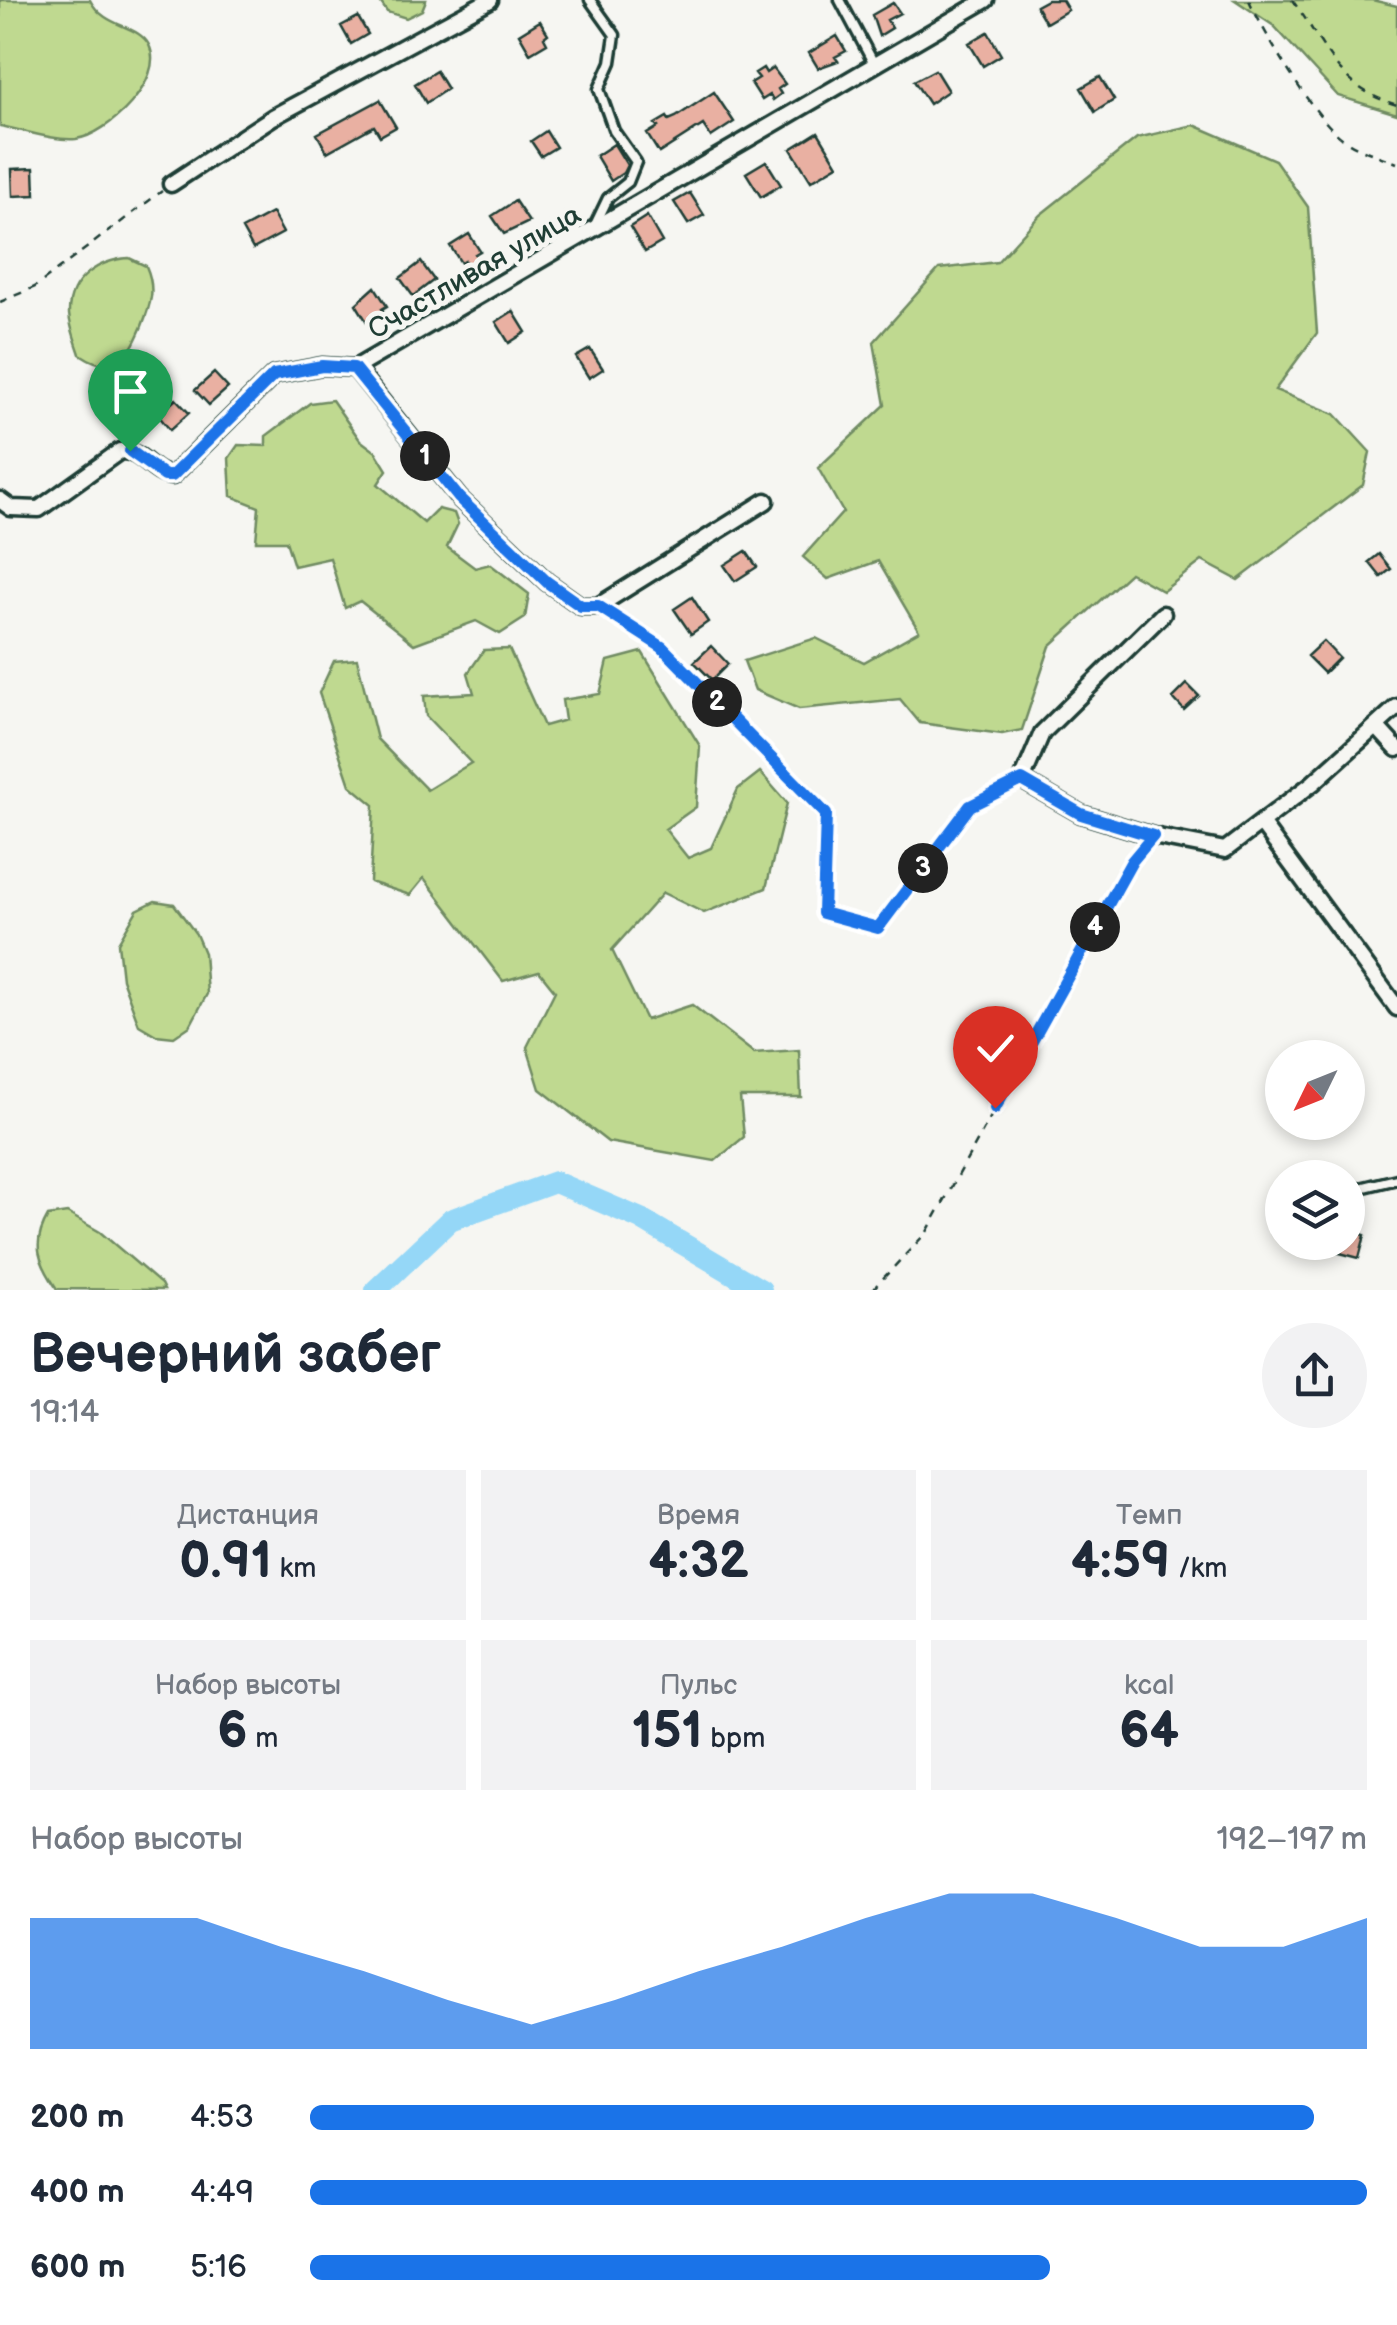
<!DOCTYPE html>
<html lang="ru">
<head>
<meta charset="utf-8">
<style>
	:root { --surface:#fff; --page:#f2f2f3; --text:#1f2937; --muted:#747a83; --accent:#1a73e8 }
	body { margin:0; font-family:"Balsamiq Sans",sans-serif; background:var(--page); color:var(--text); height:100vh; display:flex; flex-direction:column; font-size:38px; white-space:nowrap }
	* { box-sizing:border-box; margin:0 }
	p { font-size:32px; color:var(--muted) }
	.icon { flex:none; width:55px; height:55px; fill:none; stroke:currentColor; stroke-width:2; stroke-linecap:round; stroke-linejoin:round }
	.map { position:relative; height:1290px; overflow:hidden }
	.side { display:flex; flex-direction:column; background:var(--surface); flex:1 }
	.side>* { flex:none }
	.needle { width:65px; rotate:227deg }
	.controls { position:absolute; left:1265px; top:1040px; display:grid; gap:20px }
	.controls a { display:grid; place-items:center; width:100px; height:100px; border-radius:50%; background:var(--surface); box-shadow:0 5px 15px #0003; font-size:50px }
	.pin { position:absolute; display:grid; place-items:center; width:85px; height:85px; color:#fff; margin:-102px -42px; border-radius:50% 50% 50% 0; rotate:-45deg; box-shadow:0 0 10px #0007 }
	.pin .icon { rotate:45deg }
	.km { position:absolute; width:50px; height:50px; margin:-25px; border-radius:50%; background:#222; color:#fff; font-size:28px; line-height:50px; text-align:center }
	.round { display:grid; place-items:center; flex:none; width:105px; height:105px; border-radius:52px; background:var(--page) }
	.headline { display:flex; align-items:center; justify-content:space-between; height:170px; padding:0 30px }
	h1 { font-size:55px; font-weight:800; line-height:75px }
	.metrics { display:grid; grid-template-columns:repeat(3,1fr); gap:15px; height:170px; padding:10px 30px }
	.metrics div { display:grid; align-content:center; border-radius:0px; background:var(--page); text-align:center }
	.metrics b { font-size:50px; font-weight:800 }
	.metrics small { font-size:28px; font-weight:400 }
	.metrics p { font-size:28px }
	.chart { height:280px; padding:20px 30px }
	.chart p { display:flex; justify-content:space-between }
	.chart svg { width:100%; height:180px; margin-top:10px; fill:var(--accent); opacity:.7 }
	ul { padding:0 30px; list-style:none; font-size:32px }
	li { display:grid; grid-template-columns:160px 120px 1fr; align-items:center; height:75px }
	li i { height:25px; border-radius:12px; background:var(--accent) }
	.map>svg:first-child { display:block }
</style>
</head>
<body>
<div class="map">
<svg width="1397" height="1290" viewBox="0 0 1397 1290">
	<rect width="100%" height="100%" fill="#f6f6f2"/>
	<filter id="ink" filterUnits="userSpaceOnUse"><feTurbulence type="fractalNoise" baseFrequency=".01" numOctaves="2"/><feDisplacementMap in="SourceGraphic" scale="20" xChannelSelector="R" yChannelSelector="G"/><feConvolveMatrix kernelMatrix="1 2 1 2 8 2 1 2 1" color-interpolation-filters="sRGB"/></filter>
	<g filter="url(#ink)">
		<!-- green -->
		<path fill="#bfd990" stroke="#6f8b62" stroke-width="2.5" d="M 0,0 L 90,0 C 104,28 138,24 149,45 C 166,79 108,135 76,139 C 53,141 23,130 0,126 Z
			M 379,0 L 426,0 L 422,10 L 406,18 L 387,12 Z
			M 1235,0 L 1372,0 L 1397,6 L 1397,114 L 1338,96 L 1274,26 Z
			M 1194,125 L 1275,160 L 1308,207 L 1317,333 L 1275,390 L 1335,414 L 1370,452 L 1363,485 L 1238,580 L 1202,561 L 1163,591 L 1130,573 L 1050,646 L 1022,730 L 1002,734 L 920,723 L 900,699 L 799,709 L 755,690 L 744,661 L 816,638 L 864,662 L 919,631 L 878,561 L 828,579 L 803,557 L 843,512 L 818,468 L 885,405 L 874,342 L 939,269 L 997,262 L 1040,215 L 1137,138 Z
			M 129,258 L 146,266 C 156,289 151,303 142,326 C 128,359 116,378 80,354 C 76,342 70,327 69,314 C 68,279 99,260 129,258 Z
			M 332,400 L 360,440 L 376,452 L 387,470 L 378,484 L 424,523 L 438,509 L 454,513 L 458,524 L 447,547 L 475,568 L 490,564 L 529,594 L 525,618 L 500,634 L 476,621 L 414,644 L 360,601 L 345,608 L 330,558 L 294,566 L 286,541 L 256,541 L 259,507 L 231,496 L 229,458 L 238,445 L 266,446 L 266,436 L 310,403 Z
			M 509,649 L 544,726 L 565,720 L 562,700 L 600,694 L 608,661 L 642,652 L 700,746 L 696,807 L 665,829 L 688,858 L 711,848 L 738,789 L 760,772 L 787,803 L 766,888 L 704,913 L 663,893 L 612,950 L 646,1020 L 692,1005 L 754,1053 L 799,1050 L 801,1097 L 740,1097 L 744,1137 L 715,1161 L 608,1142 L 540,1089 L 527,1047 L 555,991 L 539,971 L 503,981 L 424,878 L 410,895 L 370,882 L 374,805 L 350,785 L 319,693 L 334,661 L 357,659 L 377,739 L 427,790 L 471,763 L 426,716 L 424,696 L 474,693 L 468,673 L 484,650 Z
			M 155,901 L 174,904 L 196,934 L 204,953 L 207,994 L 190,1026 L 174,1037 L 156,1035 L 139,1025 L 122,979 L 118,943 L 137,910 Z
			M 67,1213 L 100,1232 L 161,1284 L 164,1290 L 57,1289 C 39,1262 31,1245 48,1216 Z"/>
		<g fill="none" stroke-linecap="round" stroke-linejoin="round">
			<!-- river -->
			<path stroke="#95d7f7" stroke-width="22" d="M 376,1290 L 450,1220 L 555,1182 L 641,1219 L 761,1290"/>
		</g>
		<!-- building -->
		<path fill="#e9b0a2" stroke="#1f3d34" stroke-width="2.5" d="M 1047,0 L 1062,0 L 1068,10 L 1046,23 L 1036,6 Z
			M 893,3 L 900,13 L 887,20 L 892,28 L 879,36 L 872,15 Z
			M 358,17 L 368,34 L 351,44 L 341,26 Z
			M 540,21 L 548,34 L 544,37 L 547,43 L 530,53 L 519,34 Z
			M 988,32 L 1001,55 L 983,66 L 969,43 Z
			M 837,36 L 846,51 L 835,57 L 838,61 L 818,68 L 809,53 Z
			M 763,68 L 766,73 L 773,68 L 785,84 L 778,89 L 781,94 L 773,100 L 770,95 L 762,100 L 751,83 L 759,78 L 755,73 Z
			M 935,70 L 948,91 L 929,104 L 914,81 Z
			M 436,71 L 447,89 L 426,103 L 415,84 Z
			M 1100,77 L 1114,100 L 1095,112 L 1081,88 Z
			M 714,92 L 734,122 L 711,137 L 703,125 L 659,153 L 647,134 L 658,127 L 655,124 L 667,117 L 669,120 L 676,117 Z
			M 380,100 L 396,127 L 380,136 L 374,126 L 327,152 L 317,134 Z
			M 546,131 L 556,147 L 541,156 L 531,141 Z
			M 818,132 L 838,165 L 811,181 L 791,149 Z
			M 614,144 L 627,165 L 623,173 L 611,181 L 596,156 Z
			M 766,161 L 781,185 L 761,197 L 746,173 Z
			M 34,168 L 35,195 L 13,196 L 12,169 Z
			M 690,193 L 704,215 L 688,224 L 674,202 Z
			M 515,201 L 529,222 L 504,234 L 492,216 Z
			M 272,213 L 283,233 L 253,249 L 242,229 Z
			M 647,216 L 662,242 L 645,252 L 630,227 Z
			M 469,234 L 480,251 L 475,254 L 478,258 L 467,265 L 465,261 L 461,263 L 450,246 Z
			M 421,262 L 434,280 L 413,296 L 400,278 Z
			M 375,287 L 387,306 L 382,309 L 384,312 L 367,322 L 356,304 Z
			M 513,311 L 526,332 L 509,343 L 496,322 Z
			M 590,349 L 603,369 L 589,378 L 576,357 Z
			M 214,373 L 228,388 L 209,405 L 195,390 Z
			M 176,399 L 189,413 L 170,430 L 158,415 Z
			M 746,551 L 757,567 L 735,581 L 724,565 Z
			M 1379,554 L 1391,569 L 1381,577 L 1369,562 Z
			M 692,597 L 708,622 L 691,634 L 674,609 Z
			M 1323,641 L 1339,658 L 1324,673 L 1307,656 Z
			M 711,646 L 728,664 L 712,680 L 694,662 Z
			M 1187,684 L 1199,696 L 1184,710 L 1173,698 Z
			M 1348,1230 L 1365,1235 L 1359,1258 L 1336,1252 L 1338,1242 L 1348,1242 Z"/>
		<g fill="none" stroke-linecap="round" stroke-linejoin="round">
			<defs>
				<path id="service" d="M 590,0 L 615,35 L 611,62 L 599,89 L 614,131 L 636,162 L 628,182 L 608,198 L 595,225
					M 840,0 L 874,64
					M 1348,1191 L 1397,1179"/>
				<path id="minor" d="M 171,184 L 273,117 L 490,0
					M 355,368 L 459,498 L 547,582 L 581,606 L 598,606 L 766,501
					M 0,500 L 11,508 L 39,509 L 120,451 C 143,450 151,474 172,476 L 274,375 L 322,366 L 355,368 L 986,0
					M 1163,614 L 1042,733 L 1022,780 L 1081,814 L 1153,836 L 1225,850 L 1313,783 L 1397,707
					M 1376,726 L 1397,749
					M 1261,823 L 1397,1008"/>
			</defs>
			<!-- service casing -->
			<use href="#service" stroke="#1f3d34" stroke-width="15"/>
			<!-- minor casing -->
			<use href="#minor" stroke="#1f3d34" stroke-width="21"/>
			<!-- path -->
			<path stroke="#1f3d34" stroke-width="2.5" stroke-dasharray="8 8" stroke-linecap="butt" d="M 1249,0 C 1264,34 1316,122 1346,141 C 1362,151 1380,156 1397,163
				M 1292,0 C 1328,47 1334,86 1397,105
				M 0,302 L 35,287 L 162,191
				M 610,614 L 662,647 L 826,814 L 823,913 L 878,928 L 970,805 L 1011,785
				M 872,1290 L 927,1232 L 1132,861 L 1144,846"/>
			<!-- service -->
			<use href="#service" stroke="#f6f6f2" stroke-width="8"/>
			<!-- minor -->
			<use href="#minor" stroke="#f6f6f2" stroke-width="14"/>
		</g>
	</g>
	<g fill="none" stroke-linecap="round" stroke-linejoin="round" filter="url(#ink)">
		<defs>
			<path id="route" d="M 130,451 L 165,476 L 172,476 L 274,375 L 322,366 L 354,368 L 459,498 L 547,582 L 581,606 L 598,606 L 662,647 L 826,814 L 823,913 L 878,928 L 970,806 L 1022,780 L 1081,814 L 1153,836 L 1132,861 L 995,1108"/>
		</defs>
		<!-- route casing -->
		<use href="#route" stroke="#fff" stroke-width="20"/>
		<!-- route -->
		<use href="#route" stroke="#1a73e8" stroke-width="12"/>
	</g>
	<g text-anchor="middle" stroke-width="10" stroke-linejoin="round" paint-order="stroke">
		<!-- street labels -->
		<g font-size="28" fill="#1f3d34" stroke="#f6f6f2">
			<text transform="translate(474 271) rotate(-30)" y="10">Счастливая улица</text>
		</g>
	</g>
</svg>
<div class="controls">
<a><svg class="needle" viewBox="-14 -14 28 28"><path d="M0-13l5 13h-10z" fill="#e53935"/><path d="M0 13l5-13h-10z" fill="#747a83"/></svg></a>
<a><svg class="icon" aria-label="layers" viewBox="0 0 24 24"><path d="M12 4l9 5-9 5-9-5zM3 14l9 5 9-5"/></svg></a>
</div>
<div class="pin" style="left:130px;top:451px;background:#1e9e55"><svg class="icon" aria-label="arrive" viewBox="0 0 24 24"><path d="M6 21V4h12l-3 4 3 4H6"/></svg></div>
<div class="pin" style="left:995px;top:1108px;background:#d93025"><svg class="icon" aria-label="check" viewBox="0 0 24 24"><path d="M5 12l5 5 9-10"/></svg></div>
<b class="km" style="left:425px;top:456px">1</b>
<b class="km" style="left:717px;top:702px">2</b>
<b class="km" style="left:923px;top:868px">3</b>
<b class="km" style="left:1095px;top:927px">4</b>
</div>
<section class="side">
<div class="headline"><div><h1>Вечерний забег</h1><p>19:14</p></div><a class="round"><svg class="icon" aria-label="share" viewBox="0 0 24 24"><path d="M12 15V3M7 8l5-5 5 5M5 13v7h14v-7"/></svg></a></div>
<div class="metrics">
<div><p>Дистанция</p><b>0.91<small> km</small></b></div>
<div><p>Время</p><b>4:32</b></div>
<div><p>Темп</p><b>4:59<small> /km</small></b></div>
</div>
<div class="metrics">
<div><p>Набор высоты</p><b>6<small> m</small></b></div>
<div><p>Пульс</p><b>151<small> bpm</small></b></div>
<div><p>kcal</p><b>64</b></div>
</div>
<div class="chart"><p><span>Набор высоты</span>192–197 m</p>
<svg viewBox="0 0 160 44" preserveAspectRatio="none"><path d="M0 44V12L10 12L20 12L30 19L40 25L50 32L60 38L70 32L80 25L90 19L100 12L110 6L120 6L130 12L140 19L150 19L160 12V44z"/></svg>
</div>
<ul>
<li><b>200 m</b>4:53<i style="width:95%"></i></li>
<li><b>400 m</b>4:49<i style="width:100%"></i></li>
<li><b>600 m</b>5:16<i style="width:70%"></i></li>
</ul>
</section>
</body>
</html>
